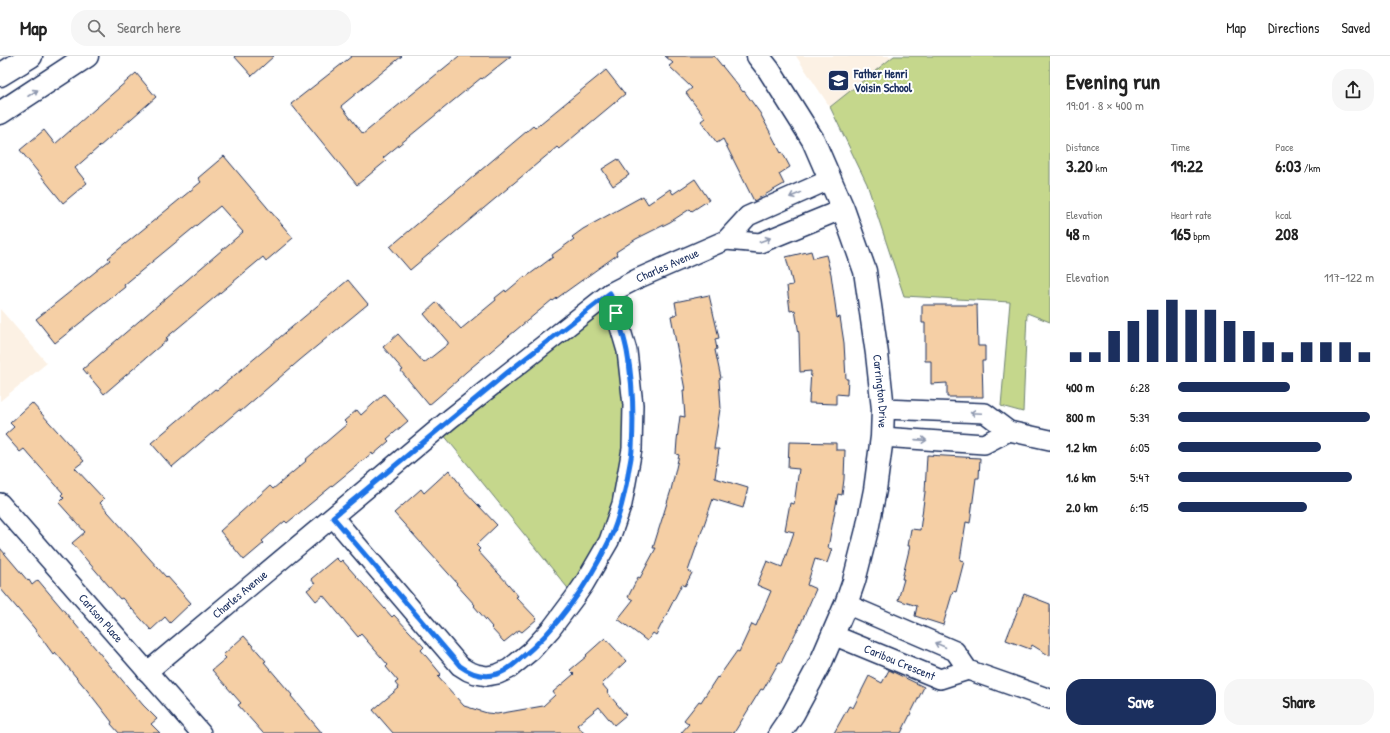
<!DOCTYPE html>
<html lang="en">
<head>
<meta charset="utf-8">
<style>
	:root { --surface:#fff; --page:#f6f6f6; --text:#222; --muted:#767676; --line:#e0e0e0; --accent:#1b2f5e }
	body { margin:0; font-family:"Patrick Hand",sans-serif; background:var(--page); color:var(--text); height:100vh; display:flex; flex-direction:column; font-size:15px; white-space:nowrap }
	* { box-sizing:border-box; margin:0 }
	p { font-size:13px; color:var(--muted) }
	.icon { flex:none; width:22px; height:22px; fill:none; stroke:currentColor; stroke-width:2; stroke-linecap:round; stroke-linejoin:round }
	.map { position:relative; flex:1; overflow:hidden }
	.details { display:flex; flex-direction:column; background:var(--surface); width:340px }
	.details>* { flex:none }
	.pin { position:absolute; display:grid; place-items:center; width:34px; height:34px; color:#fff; margin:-17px; border-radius:8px; box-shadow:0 2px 6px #0006 }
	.round { display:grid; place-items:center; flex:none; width:42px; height:42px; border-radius:16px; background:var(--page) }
	.head { display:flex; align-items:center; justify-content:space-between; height:68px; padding:0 16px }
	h1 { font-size:22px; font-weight:800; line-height:30px }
	.metrics { display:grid; grid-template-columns:repeat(3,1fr); gap:6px; height:68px; padding:4px 16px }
	.metrics div { display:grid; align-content:center }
	.metrics b { font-size:17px; font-weight:800 }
	.metrics small { font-size:11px; font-weight:400 }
	.metrics p { font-size:11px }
	.chart { height:112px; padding:8px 16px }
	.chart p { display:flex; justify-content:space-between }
	.chart svg { width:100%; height:72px; margin-top:4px; stroke:var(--accent); stroke-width:6 }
	.cta { display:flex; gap:8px; margin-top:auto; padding:8px 16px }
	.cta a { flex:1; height:46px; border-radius:16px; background:var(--accent); color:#fff; font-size:16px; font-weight:800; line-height:46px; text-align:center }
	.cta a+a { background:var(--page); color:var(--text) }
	ul { padding:0 16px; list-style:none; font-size:13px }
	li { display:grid; grid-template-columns:64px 48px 1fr; align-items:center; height:30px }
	li i { height:10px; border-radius:5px; background:var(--accent) }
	header { display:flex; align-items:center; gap:24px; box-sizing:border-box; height:56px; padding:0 20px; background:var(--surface); border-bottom:1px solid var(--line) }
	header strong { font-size:19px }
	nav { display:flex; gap:22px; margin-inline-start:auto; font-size:14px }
	.search { width:280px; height:36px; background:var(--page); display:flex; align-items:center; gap:10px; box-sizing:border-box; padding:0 14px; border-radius:16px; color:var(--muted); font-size:15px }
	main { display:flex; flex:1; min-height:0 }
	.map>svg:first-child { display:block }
</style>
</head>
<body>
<header>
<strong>Map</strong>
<div class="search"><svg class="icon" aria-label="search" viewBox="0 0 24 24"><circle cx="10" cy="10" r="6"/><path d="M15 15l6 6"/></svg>Search here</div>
<nav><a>Map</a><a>Directions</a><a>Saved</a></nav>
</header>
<main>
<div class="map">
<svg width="1050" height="677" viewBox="0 0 1050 677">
	<rect width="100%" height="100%" fill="#fff"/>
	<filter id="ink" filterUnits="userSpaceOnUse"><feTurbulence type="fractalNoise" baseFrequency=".025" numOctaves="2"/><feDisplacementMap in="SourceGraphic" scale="8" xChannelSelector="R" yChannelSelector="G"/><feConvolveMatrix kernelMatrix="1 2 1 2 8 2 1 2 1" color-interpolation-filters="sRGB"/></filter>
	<g filter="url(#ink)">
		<!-- built -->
		<path fill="#fcf1e4" d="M 796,0 L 894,0 L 830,51 Z
			M 0,253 L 47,307 L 0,345 Z"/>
		<!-- green -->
		<path fill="#c5d78c" stroke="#708375" d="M 894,0 L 1050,0 L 1050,266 L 1027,257 L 1023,356 L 1001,350 L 1010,246 L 904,240 L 867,128 L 830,51 Z
			M 610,237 L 627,295 L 622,448 L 575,541 L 439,373 Z"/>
		<!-- building -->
		<path fill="#f5cfa5" stroke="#1b2f5e" d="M 234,0 L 274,0 L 252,20 Z
			M 352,0 L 402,0 L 341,50 L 363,78 L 459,0 L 511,0 L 482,23 L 481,22 L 383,102 L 386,105 L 357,129 L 291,48 Z
			M 665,0 L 714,0 L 743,36 L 744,35 L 760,57 L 781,97 L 782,96 L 790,111 L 779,118 L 784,128 L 754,145 L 723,83 L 717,87 L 701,65 L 705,62 L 686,37 L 692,32 L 669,10 L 673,7 Z
			M 606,14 L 625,38 L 559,93 L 557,91 L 410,214 L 390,191 L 533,70 L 535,72 Z
			M 136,17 L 156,41 L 75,112 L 87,127 L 63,147 L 20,94 L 44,74 L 55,88 Z
			M 224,100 L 293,182 L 266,205 L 263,201 L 166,282 L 168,283 L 104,338 L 83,313 L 243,176 L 220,150 L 124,229 L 125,231 L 55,287 L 36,263 L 110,204 L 108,202 L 201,126 L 198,122 Z
			M 618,103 L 629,119 L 613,130 L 602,113 Z
			M 695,123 L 709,144 L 692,155 L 690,153 L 670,166 L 636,183 L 616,196 L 617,199 L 553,245 L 552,244 L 466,316 L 457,324 L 458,324 L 429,349 L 401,315 L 403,314 L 383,291 L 398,278 L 424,307 L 448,288 L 448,286 L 424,258 L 437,246 L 461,273 L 496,244 L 495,242 L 505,234 L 506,236 L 525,220 L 526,221 L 553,201 L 552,199 L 574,183 L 572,181 L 583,173 L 643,140 L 648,148 L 670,133 L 673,138 Z
			M 811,195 L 813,202 L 826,199 L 831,218 L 837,262 L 840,261 L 844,287 L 846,323 L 848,323 L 847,339 L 836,338 L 836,348 L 809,347 L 811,315 L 800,316 L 799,278 L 795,254 L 790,255 L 787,230 L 793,229 L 786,201 Z
			M 348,224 L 368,248 L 300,304 L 241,355 L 239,354 L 172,411 L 151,387 L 215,333 L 217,334 Z
			M 709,239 L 719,282 L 715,283 L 717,293 L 715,294 L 721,322 L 719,323 L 721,353 L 720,353 L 714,393 L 719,393 L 715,422 L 748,432 L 743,452 L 713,443 L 688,515 L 692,517 L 685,530 L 682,528 L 656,579 L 653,577 L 647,585 L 618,563 L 633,544 L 628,541 L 638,521 L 640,522 L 656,492 L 653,492 L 671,434 L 679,399 L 676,398 L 677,384 L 680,360 L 685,361 L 683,334 L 685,334 L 671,260 L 677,258 L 675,246 Z
			M 922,249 L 977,249 L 978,290 L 985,290 L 985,305 L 982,305 L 983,341 L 947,341 L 947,327 L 931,328 L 931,305 L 925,305 L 925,267 L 922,267 Z
			M 384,338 L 408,365 L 387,383 L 389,385 L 373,399 L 372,397 L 287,467 L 285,465 L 262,485 L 264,487 L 244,504 L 220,475 L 270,430 L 273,433 L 306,405 L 305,404 L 347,368 L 344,365 L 357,354 L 361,359 Z
			M 32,347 L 84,405 L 75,412 L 104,443 L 100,447 L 166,521 L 167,520 L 191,547 L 170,567 L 165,561 L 151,574 L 122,542 L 120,543 L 72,487 L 85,476 L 59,447 L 64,442 L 61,439 L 63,437 L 24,393 L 20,396 L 5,379 L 14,371 L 10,367 Z
			M 789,386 L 836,387 L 836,394 L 845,394 L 844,423 L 842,439 L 838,438 L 828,492 L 832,493 L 827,507 L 815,503 L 807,529 L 816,533 L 798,574 L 797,574 L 781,607 L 779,606 L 763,634 L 761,633 L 734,677 L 681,677 L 689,668 L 684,664 L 699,645 L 701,646 L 717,621 L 718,622 L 737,595 L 739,596 L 752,568 L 756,570 L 771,535 L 757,529 L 767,505 L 782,511 L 794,476 L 785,474 L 790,447 L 794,448 L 799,413 L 788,412 Z
			M 927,399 L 980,402 L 979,422 L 976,422 L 970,467 L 966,466 L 960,504 L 964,505 L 956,536 L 953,535 L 943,569 L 915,560 L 917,550 L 898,544 L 904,523 L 902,523 L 910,490 L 908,490 L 911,473 L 920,474 L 925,436 Z
			M 449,414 L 460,428 L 459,429 L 497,469 L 476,489 L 480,493 L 478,495 L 509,529 L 518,540 L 516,541 L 537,563 L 522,576 L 519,574 L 504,586 L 491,572 L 492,571 L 474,550 L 475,549 L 456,528 L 457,527 L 394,457 L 421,433 L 424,437 Z
			M 0,492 L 28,525 L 29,524 L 32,529 L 38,524 L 65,556 L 143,649 L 157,663 L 151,668 L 160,677 L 119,677 L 111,668 L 112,666 L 87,634 L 55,596 L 53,598 L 34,572 L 0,532 Z
			M 336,502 L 340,506 L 342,504 L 392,561 L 394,559 L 424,591 L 421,594 L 441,618 L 438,621 L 464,650 L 487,657 L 497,658 L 543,650 L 555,639 L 553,636 L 574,618 L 570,614 L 587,600 L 586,599 L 605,582 L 626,605 L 602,628 L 608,635 L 607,636 L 626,659 L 614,669 L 599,651 L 577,669 L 584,677 L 393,677 L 373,654 L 399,632 L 395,627 L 398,625 L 386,611 L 388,609 L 361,578 L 358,581 L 323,539 L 316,545 L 307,534 L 315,528 L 311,523 Z
			M 1024,538 L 1050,548 L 1050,600 L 1032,589 L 1030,593 L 1006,584 Z
			M 244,580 L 266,605 L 264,606 L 292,639 L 291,640 L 322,677 L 263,677 L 238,649 L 241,647 L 212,614 L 226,602 L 223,599 Z
			M 889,614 L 924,631 L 901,677 L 834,677 L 849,650 L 853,652 L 869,620 L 882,627 Z"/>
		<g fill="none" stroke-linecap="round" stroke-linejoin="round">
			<defs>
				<g id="minor">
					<path d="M 726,184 L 760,187 L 843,153"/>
					<path d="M 883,353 L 985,357 L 1009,375 L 1050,384"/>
					<path d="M 882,381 L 984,388 L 1009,375"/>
					<path id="s1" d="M 0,447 L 201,677"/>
					<path d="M 333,461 L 460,610 L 468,615 L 476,618 L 487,620 L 498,618 L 509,613 L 531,595 L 551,573 L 575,541 L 584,528 L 609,485 L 622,448 L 632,393 L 633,349 L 627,295 L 610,237"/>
					<path d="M 846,548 L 955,595 L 968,614 L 1050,643"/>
					<path id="s2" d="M 833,579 L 940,623 L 968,614"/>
					<path id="s3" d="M 147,616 L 451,362 L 610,237 L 639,222 L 726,184 L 748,160 L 831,123"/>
				</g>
				<g id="tertiary">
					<path id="s4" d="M 758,0 L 769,14 L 813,84 L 843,153 L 865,215 L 877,298 L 883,353 L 882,381 L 875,434 L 867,474 L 854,525 L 846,548 L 821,606 L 793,658 L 780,677"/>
					<path d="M 0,19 L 31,0"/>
					<path d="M 0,57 L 87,0"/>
				</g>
			</defs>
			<!-- minor casing -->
			<use href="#minor" stroke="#1b2f5e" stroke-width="22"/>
			<!-- tertiary casing -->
			<use href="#tertiary" stroke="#1b2f5e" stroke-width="25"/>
			<!-- minor -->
			<use href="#minor" stroke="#fff" stroke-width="19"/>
			<!-- tertiary -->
			<use href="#tertiary" stroke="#fff" stroke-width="22"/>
		</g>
		<!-- one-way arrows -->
		<defs><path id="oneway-shaft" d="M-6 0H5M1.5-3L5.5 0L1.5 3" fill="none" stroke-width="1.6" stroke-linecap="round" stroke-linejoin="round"/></defs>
		<g stroke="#8d97ae">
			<use href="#oneway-shaft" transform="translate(33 37) rotate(-33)"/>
			<use href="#oneway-shaft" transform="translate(795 139) rotate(157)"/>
			<use href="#oneway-shaft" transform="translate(765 184) rotate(-20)"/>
			<use href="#oneway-shaft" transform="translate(976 357) rotate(-177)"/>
			<use href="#oneway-shaft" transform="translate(921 384) rotate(4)"/>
			<use href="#oneway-shaft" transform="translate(940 589) rotate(-157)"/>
		</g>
	</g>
	<g fill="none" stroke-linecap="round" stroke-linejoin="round" filter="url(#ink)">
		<defs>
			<path id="route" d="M 610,237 C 616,256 623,275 627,295 C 633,327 634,360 632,392 C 632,401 629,410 628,419 C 624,441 619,464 609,485 C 589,527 556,574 520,603 C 513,609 506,616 497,618 C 484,622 471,618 460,610 L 333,461 L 508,316 Z"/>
		</defs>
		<!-- route casing -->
		<use href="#route" stroke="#fff" stroke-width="8"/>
		<!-- route -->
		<use href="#route" stroke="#1a73e8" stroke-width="5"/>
	</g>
	<!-- icons -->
	<defs>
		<symbol id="school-square" viewBox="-11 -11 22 22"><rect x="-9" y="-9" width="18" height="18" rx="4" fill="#1b2f5e" stroke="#fff"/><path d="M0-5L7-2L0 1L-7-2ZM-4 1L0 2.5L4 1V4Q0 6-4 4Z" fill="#fff"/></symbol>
	</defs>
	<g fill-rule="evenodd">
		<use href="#school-square" x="826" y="12" width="25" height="25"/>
	</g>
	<g text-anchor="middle" stroke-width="4" stroke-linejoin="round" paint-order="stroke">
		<!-- poi labels -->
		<g font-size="12" font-weight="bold" fill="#1b2f5e" stroke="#fff" text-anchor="start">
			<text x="854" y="22">Father Henri<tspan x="854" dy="14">Voisin School</tspan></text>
		</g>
		<!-- street labels -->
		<g font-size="12" fill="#1b2f5e" stroke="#fff">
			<text dy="4" stroke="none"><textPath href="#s3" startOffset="662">Charles Avenue</textPath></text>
			<text dy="4" stroke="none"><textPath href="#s4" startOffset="363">Carrington Drive</textPath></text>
			<text dy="4" stroke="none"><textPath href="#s3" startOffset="121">Charles Avenue</textPath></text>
			<text dy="4" stroke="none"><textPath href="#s1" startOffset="153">Carlson Place</textPath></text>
			<text dy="4" stroke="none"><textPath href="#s2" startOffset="72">Caribou Crescent</textPath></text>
		</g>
	</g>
</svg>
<div class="pin" style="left:616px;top:257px;background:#1e9e55"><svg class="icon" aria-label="arrive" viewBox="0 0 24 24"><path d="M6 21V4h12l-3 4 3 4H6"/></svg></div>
</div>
<section class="details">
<div class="head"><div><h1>Evening run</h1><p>19:01 · 8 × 400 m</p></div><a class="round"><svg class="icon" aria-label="share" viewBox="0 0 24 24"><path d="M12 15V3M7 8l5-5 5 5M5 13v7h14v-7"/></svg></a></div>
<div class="metrics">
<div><p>Distance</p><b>3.20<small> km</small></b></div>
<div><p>Time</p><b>19:22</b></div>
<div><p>Pace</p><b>6:03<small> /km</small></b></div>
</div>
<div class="metrics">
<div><p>Elevation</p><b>48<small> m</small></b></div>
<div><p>Heart rate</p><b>165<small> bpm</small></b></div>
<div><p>kcal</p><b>208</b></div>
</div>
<div class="chart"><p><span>Elevation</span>117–122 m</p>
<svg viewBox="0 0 160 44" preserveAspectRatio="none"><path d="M5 44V38M15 44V38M25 44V25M35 44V19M45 44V12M55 44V6M65 44V12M75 44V12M85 44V19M95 44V25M105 44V32M115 44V38M125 44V32M135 44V32M145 44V32M155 44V38"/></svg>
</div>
<ul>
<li><b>400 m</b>6:28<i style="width:57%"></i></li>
<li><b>800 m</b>5:39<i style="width:98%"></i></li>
<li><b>1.2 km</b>6:05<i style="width:73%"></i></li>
<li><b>1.6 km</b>5:47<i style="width:89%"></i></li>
<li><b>2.0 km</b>6:15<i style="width:66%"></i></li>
</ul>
<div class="cta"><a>Save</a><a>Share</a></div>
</section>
</main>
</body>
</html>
